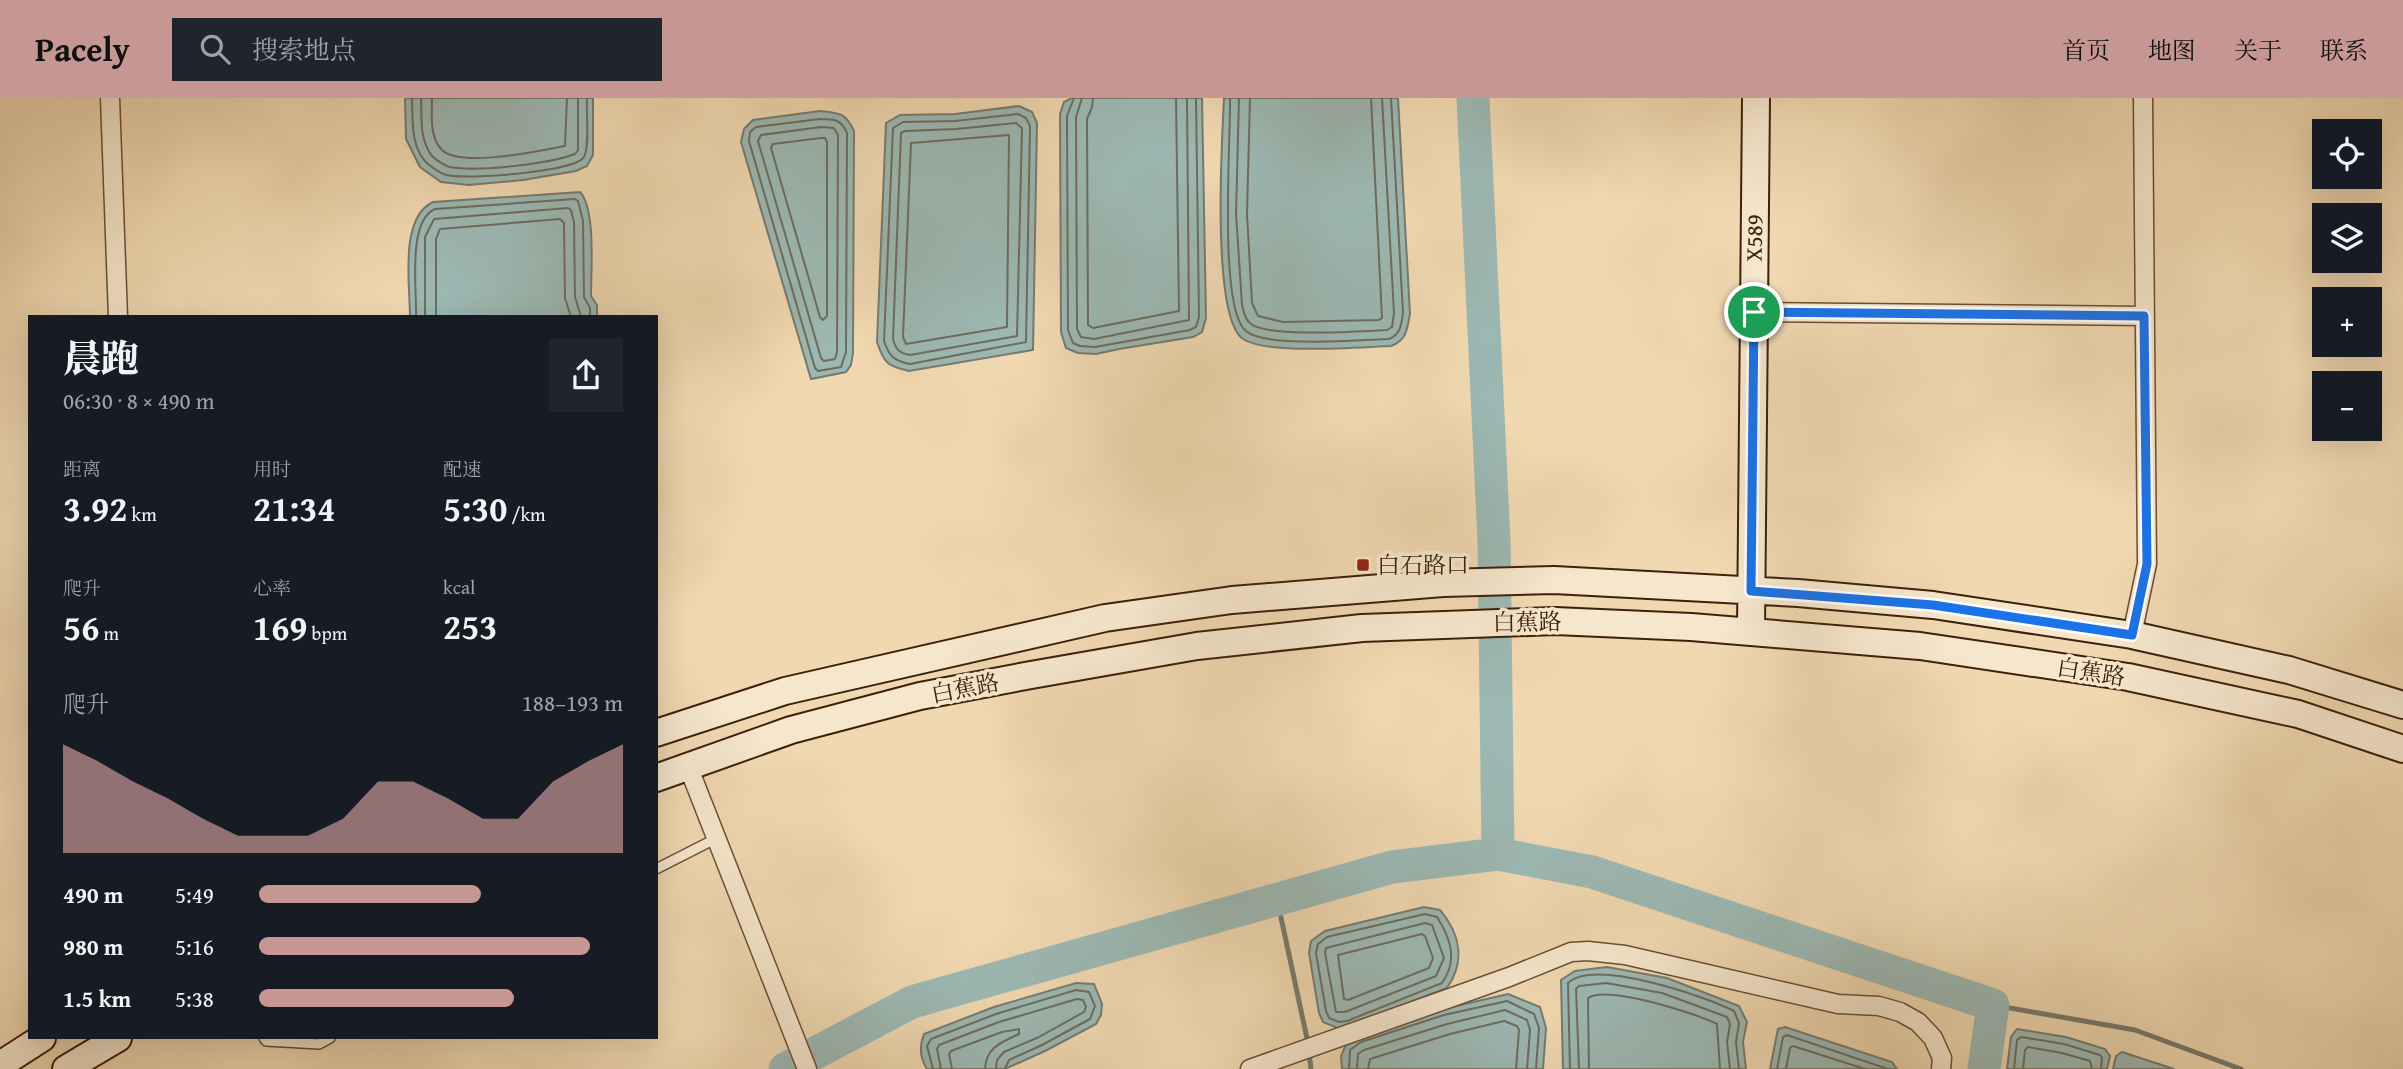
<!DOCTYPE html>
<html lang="zh">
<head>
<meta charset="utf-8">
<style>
	:root { --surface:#171b24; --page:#20242c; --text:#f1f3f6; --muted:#9ea1a6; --accent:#c59692 }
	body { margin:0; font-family:"Gentium Book Plus","Noto Serif SC",serif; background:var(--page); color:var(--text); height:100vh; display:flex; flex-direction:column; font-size:26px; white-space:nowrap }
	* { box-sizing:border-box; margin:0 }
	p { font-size:23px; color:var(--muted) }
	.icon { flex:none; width:38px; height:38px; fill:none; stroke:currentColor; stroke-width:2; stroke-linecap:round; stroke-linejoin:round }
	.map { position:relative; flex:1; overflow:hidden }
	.panel { position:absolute; left:28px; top:217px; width:630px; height:724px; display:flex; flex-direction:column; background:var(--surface); border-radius:0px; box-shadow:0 7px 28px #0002 }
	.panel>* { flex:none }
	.controls { position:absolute; left:2312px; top:21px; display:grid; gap:14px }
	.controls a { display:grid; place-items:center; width:70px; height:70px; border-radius:0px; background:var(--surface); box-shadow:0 7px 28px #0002; font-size:35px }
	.pin { position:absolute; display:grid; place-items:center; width:60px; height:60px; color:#fff; margin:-30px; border:4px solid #fff; border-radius:50%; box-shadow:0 2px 7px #0007 }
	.round { display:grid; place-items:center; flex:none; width:74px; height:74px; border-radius:0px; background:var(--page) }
	.overview { display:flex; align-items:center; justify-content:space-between; height:119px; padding:0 35px }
	h1 { font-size:38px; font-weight:800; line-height:52px }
	.metrics { display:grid; grid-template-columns:repeat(3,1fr); gap:10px; height:119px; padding:7px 35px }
	.metrics div { display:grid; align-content:center }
	.metrics b { font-size:35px; font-weight:800 }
	.metrics small { font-size:19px; font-weight:400 }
	.metrics p { font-size:19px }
	.chart { height:196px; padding:14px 35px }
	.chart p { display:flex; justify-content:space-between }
	.chart svg { width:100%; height:126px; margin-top:7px; fill:var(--accent); opacity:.7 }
	ul { padding:0 35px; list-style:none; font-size:23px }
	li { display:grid; grid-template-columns:112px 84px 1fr; align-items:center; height:52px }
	li i { height:18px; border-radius:9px; background:var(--accent) }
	header { display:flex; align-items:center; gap:42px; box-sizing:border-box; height:98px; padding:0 35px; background:var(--accent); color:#111 }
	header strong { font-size:33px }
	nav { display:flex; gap:38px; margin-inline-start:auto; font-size:24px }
	.search { width:490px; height:63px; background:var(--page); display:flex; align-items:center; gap:18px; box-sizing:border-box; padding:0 24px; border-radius:0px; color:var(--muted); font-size:26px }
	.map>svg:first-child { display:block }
</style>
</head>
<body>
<header>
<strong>Pacely</strong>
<div class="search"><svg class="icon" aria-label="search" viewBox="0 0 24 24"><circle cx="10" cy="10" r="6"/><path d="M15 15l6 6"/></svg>搜索地点</div>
<nav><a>首页</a><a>地图</a><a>关于</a><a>联系</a></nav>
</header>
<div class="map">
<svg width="2403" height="971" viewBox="0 0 2403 971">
	<rect width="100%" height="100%" fill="#f0d8b1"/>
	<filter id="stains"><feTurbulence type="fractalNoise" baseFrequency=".00286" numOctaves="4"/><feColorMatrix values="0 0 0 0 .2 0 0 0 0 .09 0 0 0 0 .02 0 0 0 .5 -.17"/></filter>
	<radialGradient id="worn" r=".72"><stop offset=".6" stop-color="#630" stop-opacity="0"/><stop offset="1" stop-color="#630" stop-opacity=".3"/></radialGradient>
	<!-- water -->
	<path fill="#9cb8b3" stroke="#767b6f" stroke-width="2" d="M 405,0 L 593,0 L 593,57 L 587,68 L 576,73 L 523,82 L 469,87 L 441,84 L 420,69 L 406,41 Z
		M 1072,0 L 1202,0 L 1206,220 L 1202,234 L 1193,239 L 1119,251 L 1096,256 L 1078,255 L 1066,250 L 1061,234 L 1060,16 L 1064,4 Z
		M 1224,0 L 1398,0 L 1410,216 C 1407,231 1407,242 1391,248 C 1359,249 1268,257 1243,241 C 1211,219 1222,41 1224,0 Z
		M 1019,8 L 1032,14 L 1037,25 L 1033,252 L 909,273 C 887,268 884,265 877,244 L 886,25 L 900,17 L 955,16 Z
		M 820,13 C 839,15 845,14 854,33 L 853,255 L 851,267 L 846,274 L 811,281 L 741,44 L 744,31 L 753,22 Z
		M 580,94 C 596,111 591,174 591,198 L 597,207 L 597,219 L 410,219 C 410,187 399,120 433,104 Z
		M 1424,809 L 1440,812 C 1461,837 1465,864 1447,890 L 1340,931 L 1323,924 L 1319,915 L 1309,855 L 1311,843 L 1325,833 Z
		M 1607,869 L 1667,880 L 1739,908 L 1747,924 L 1743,944 L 1746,971 L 1563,971 L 1561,882 L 1575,873 Z
		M 1076,885 L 1094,886 L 1102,906 L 1101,917 L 1096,926 L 1045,953 L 1005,971 L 927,971 C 920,960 919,948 924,936 L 994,909 Z
		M 1508,896 L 1540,909 L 1546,930 L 1543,971 L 1342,971 L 1341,958 L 1348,942 L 1443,911 Z
		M 1785,929 L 1892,964 L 1897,971 L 1770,971 L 1778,931 Z
		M 2017,931 L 2066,939 L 2105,951 L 2110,958 L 2107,971 L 2007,971 L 2011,939 Z
		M 2122,954 L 2174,971 L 2113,971 L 2116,958 Z"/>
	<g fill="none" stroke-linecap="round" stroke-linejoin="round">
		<!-- shore -->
		<path stroke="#6d6c5e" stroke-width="2" d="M 412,0 C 413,22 410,50 428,66 C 433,70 441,76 447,77 C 466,82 575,74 584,59 C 590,48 586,14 587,0
			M 421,0 C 422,20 419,41 432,58 C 436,62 445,68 450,69 C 477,74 549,66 575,56 L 578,52 L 578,0
			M 432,0 C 432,17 429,39 442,52 C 460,70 541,53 565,48 L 567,0
			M 1074,0 L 1067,18 L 1068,232 L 1073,245 L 1080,248 L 1095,249 L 1190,232 L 1196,229 L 1199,219 L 1196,0
			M 1082,0 L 1076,19 L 1077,231 L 1081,239 L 1094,241 L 1189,222 L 1187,0
			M 1093,0 L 1092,9 L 1087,21 L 1088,227 L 1093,230 L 1179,213 L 1176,0
			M 1230,0 C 1231,40 1218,211 1246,233 C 1266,250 1360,242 1389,241 C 1401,236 1401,227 1403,215 L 1391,0
			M 1239,0 L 1236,116 L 1242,207 C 1244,214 1245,222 1251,226 C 1270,240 1361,233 1387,232 L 1392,229 L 1394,215 L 1382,0
			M 1250,0 L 1247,116 L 1252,205 L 1258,218 L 1283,224 L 1379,222 L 1382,220 L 1371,0
			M 1018,16 L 1026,20 L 1030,28 L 1026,244 L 910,266 C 894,263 889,258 884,243 L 893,30 L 903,24 L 955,23 Z
			M 820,21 C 834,21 841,21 847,35 L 846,254 L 841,269 L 818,273 L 815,270 L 749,43 L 750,34 L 756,29 Z
			M 1016,25 L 1022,30 L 1017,238 L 910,257 C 899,255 896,252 893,241 L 901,35 L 905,33 L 956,31 Z
			M 821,29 L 834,30 L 838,37 L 837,254 L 835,261 L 824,263 L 821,260 L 758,43 L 761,37 Z
			M 1009,37 L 1007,229 L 906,246 L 903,239 L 911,45 Z
			M 821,40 L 825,40 L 827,44 L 827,218 L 823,222 L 820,219 L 771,50 L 773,46 Z
			M 416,219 C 417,192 407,123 435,111 L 575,101 L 578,103 L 583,123 L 584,199 L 590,210 L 590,219
			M 425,219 L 425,139 L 434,121 L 568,110 L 571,112 L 574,124 L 575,199 L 581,219
			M 436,219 L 436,141 L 440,131 L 560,121 L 564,125 L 565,200 L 571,219
			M 1425,816 L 1437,819 C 1451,841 1458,862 1442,885 L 1347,923 L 1339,924 L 1329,920 L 1326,913 L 1316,855 L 1318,846 L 1327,839 Z
			M 1425,825 L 1432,827 L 1444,860 L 1436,878 L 1345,914 L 1336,914 L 1325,855 L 1326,850 Z
			M 1422,836 L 1425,838 L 1433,860 L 1429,870 L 1348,902 L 1344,901 L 1338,857 Z
			M 933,971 L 927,948 L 931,941 L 996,916 L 1076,892 L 1089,894 L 1095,908 L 1090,921 L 1042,947 L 1009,962 L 1005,971
			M 941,971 L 937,951 L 939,947 L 999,924 L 1077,901 L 1083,902 L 1086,909 L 1084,914 L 1039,939 L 1004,954 L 997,962 L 996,971
			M 952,971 L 949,956 L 951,953 L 1002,934 L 1019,931 L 1019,936 C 1002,944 986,949 985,971
			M 1349,971 L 1350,952 L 1361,944 L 1444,917 L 1507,903 L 1534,916 L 1539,930 L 1536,971
			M 1357,971 L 1358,956 L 1364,952 L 1447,926 L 1505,912 L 1527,922 L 1530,932 L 1527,971
			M 1368,971 L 1370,961 L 1450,936 L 1504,923 L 1517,928 L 1519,932 L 1516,971
			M 1570,971 L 1568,885 C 1594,860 1704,898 1734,913 L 1739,925 L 1736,944 L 1739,971
			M 1579,971 L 1576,891 L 1579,888 L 1606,885 L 1662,895 L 1727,919 L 1730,926 L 1727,944 L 1730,971
			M 1589,971 L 1588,900 C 1607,887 1695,915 1717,926 L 1720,971
			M 1777,971 L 1783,939 L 1787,937 L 1888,971
			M 1786,971 L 1790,950 L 1793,948 L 1865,971
			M 2014,971 L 2017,942 L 2021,939 L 2064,946 L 2100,957 L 2102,960 L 2101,971
			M 2023,971 L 2025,952 L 2028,949 L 2062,955 L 2090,963 L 2092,971"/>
		<!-- stream -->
		<path stroke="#767b6f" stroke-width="5" d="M 1277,801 L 1308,945
			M 1993,907 L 2135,932 L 2241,971
			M 1309,955 L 1311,971"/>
		<!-- river -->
		<path stroke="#9cb8b3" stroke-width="33" d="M 1473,0 L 1494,443 L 1498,756
			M 785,971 L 912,904 L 1392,769 L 1498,756 L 1592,774 L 1993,907 L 1984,971"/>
		<defs>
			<path id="lane" d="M 656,771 L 717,740
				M 264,940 L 266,943 L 319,946 L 330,940"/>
			<path id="street" d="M 110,0 L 118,219
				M 1754,214 L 2144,218
				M 2132,537 L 2147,466 L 2143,0
				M 688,668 L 807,971
				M 1250,971 L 1509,879 L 1571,854 L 1588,853 L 1625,857 L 1838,906 L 1879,908 L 1900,914 L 1918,924 L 1933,940 L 1942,960 L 1941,971"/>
			<path id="secondary" d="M 1751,533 L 1756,0
				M 656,635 L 785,593 L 1105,520 L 1232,502 L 1443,485 L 1554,482 L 1798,495 L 1933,507 L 2132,537 L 2289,572 L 2403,607
				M 656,680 L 791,632 L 920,598 L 1031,577 L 1197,548 L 1362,530 L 1555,523 L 1691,529 L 1920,548 L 2128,579 L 2298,616 L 2403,651
				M 0,967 L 42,940
				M 66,971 L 118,940"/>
		</defs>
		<!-- lane casing -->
		<use href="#lane" stroke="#6a4e34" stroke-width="12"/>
		<!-- street casing -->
		<use href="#street" stroke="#6a4e34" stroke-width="21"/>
		<!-- secondary casing -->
		<use href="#secondary" stroke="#3e200a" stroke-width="30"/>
		<!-- lane -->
		<use href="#lane" stroke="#f5e6cc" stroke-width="9"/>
		<!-- street -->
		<use href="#street" stroke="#f5e6cc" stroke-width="18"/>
		<!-- secondary -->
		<use href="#secondary" stroke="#f5e6cc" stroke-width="26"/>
	</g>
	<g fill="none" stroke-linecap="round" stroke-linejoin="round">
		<defs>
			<path id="route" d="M 1754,214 L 2144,218 L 2147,466 L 2132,537 L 1933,507 L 1751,493 Z"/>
		</defs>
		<!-- route casing -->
		<use href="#route" stroke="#fff" stroke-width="14"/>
		<!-- route -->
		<use href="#route" stroke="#1a73e8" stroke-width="9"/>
	</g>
	<!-- markers -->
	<rect fill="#8f2418" stroke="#f5e6cc" stroke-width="2.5" x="1356" y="460" width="14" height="14" rx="3.5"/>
	<g text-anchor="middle" stroke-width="7" stroke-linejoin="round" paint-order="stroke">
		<!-- street labels -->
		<g font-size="23" fill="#3e200a" stroke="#f5e6cc">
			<text transform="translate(1754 140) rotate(-89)" y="8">X589</text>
			<text transform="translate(1527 524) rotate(-1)" y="8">白蕉路</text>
			<text transform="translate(2091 574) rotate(9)" y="8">白蕉路</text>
			<text transform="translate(965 590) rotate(-11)" y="8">白蕉路</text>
		</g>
		<!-- poi labels -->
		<g font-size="23" fill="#3e200a" stroke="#f5e6cc" text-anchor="start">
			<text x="1377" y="475">白石路口</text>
		</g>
	</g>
	<rect width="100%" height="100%" filter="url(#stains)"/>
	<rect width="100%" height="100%" fill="url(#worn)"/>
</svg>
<div class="controls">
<a><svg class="icon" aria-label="locate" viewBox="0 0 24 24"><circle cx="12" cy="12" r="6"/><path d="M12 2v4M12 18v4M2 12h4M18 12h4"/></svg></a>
<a><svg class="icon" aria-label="layers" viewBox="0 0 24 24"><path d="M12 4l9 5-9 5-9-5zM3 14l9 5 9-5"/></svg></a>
<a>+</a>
<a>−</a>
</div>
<div class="pin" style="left:1754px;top:214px;background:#1e9e55"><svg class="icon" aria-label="arrive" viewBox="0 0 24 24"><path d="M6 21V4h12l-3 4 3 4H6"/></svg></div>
<section class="panel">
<div class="overview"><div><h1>晨跑</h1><p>06:30 · 8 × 490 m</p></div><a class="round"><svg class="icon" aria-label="share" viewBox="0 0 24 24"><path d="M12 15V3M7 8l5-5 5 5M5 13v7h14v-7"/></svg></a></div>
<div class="metrics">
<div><p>距离</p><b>3.92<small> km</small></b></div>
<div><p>用时</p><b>21:34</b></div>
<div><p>配速</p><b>5:30<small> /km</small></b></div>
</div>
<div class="metrics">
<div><p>爬升</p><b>56<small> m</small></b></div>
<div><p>心率</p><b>169<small> bpm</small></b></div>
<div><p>kcal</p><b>253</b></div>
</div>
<div class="chart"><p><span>爬升</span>188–193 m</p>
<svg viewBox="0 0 160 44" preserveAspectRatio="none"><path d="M0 44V6L10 12L20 19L30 25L40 32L50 38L60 38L70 38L80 32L90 19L100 19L110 25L120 32L130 32L140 19L150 12L160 6V44z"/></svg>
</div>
<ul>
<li><b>490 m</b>5:49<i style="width:61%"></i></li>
<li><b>980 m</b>5:16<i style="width:91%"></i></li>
<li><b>1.5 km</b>5:38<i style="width:70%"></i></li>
</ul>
</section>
</div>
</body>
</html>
